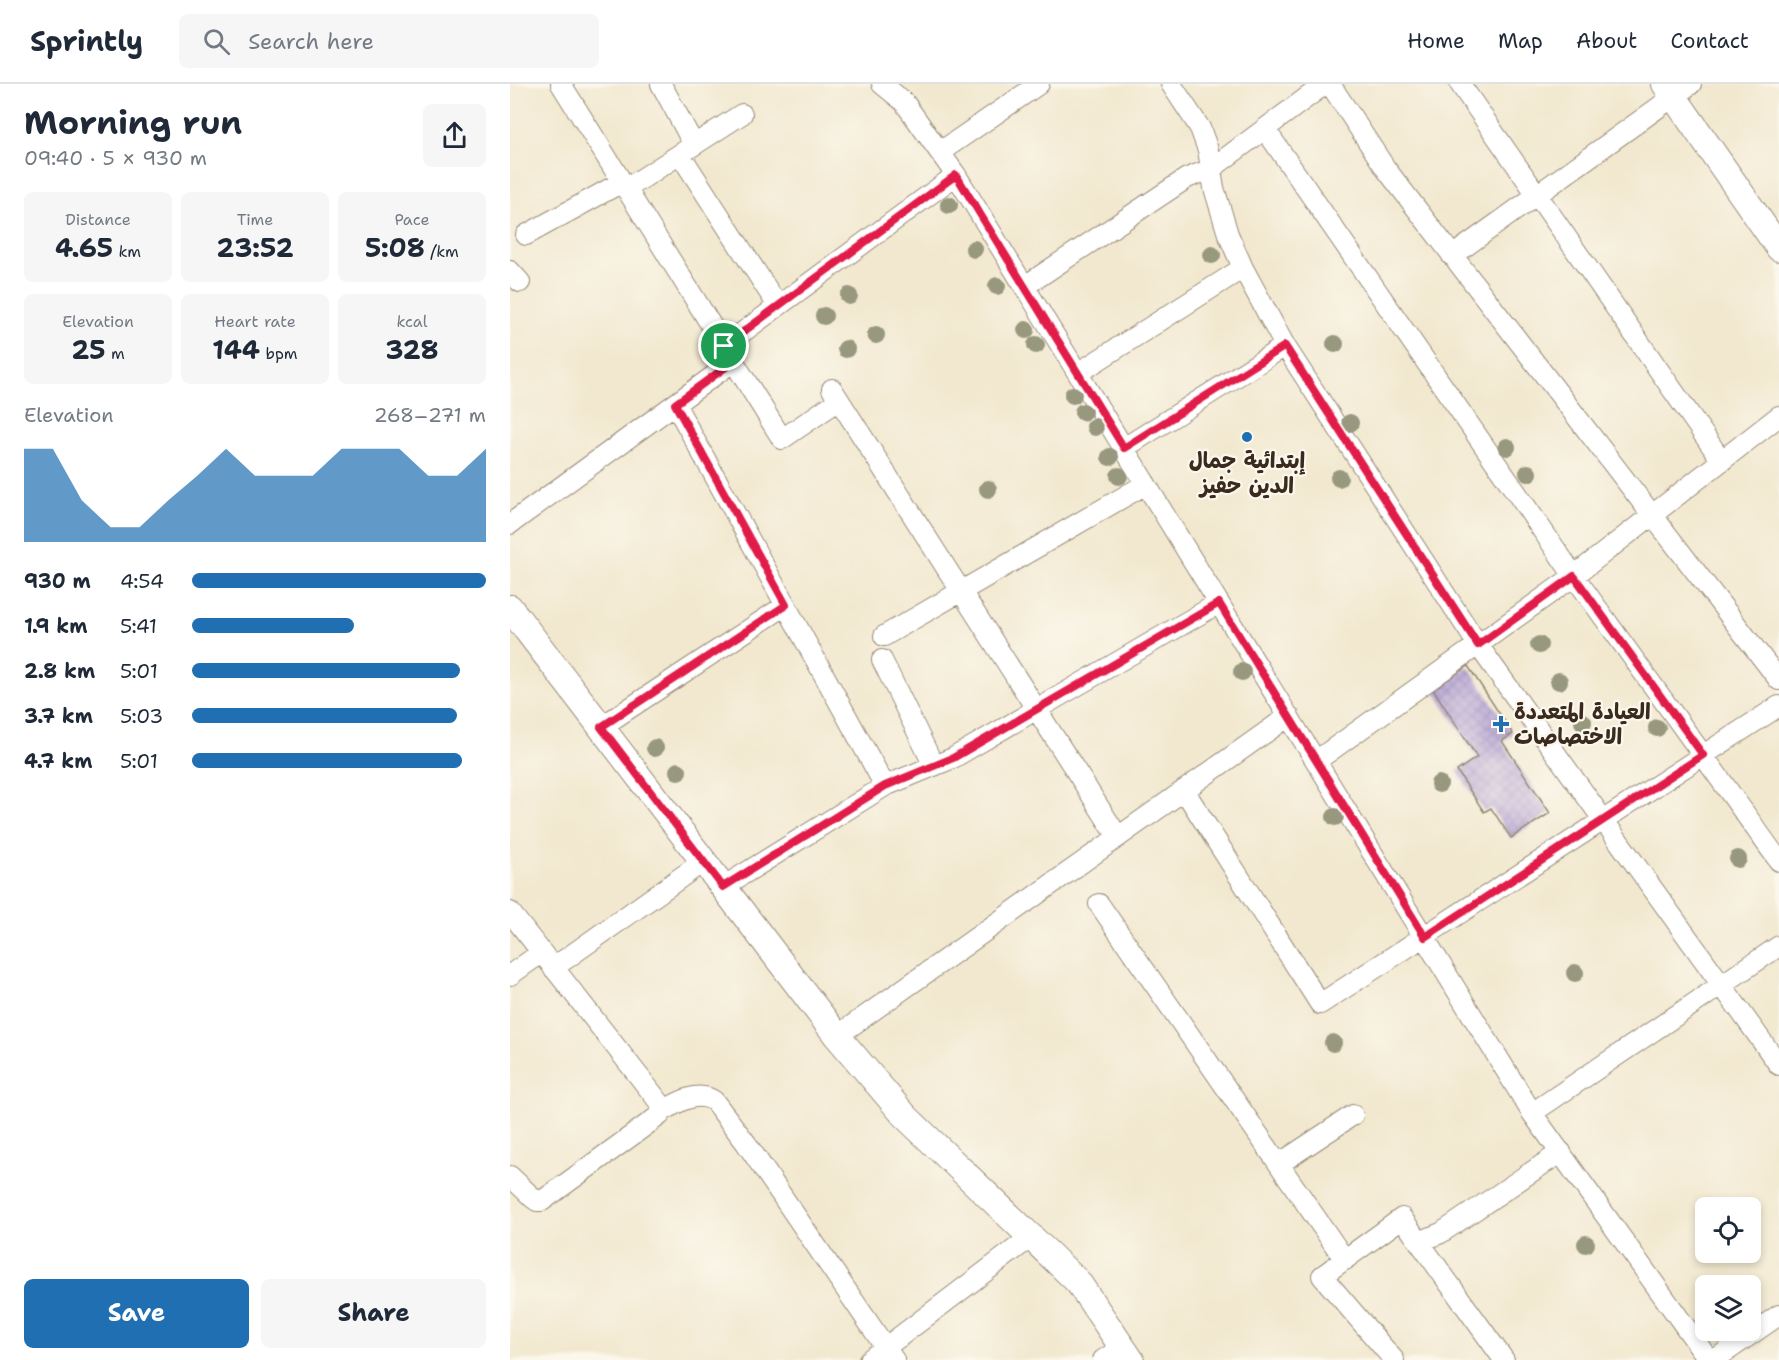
<!DOCTYPE html>
<html lang="en">
<head>
<meta charset="utf-8">
<style>
	:root { --surface:#fff; --page:#f6f6f7; --text:#1f2937; --muted:#747a83; --line:#e0e1e3; --accent:#1f6fb2 }
	body { margin:0; font-family:"Shantell Sans","Playpen Sans Arabic",sans-serif; background:var(--page); color:var(--text); height:100vh; display:flex; flex-direction:column; font-size:22px; white-space:nowrap }
	* { box-sizing:border-box; margin:0 }
	p { font-size:20px; color:var(--muted) }
	.icon { flex:none; width:33px; height:33px; fill:none; stroke:currentColor; stroke-width:2; stroke-linecap:round; stroke-linejoin:round }
	.map { position:relative; flex:1; overflow:hidden }
	.drawer { display:flex; flex-direction:column; background:var(--surface); width:510px }
	.drawer>* { flex:none }
	.tools { position:absolute; left:1185px; top:1113px; display:grid; gap:12px }
	.tools a { display:grid; place-items:center; width:66px; height:66px; border-radius:9px; background:var(--surface); box-shadow:0 3px 9px #0003; font-size:30px }
	.pin { position:absolute; display:grid; place-items:center; width:51px; height:51px; color:#fff; margin:-26px; border:3px solid #fff; border-radius:50%; box-shadow:0 2px 6px #0007 }
	.round { display:grid; place-items:center; flex:none; width:63px; height:63px; border-radius:9px; background:var(--page) }
	.summary { display:flex; align-items:center; justify-content:space-between; height:102px; padding:0 24px }
	h1 { font-size:33px; font-weight:700; line-height:45px }
	.stats { display:grid; grid-template-columns:repeat(3,1fr); gap:9px; height:102px; padding:6px 24px }
	.stats div { display:grid; align-content:center; border-radius:9px; background:var(--page); text-align:center }
	.stats b { font-size:26px; font-weight:700 }
	.stats small { font-size:16px; font-weight:400 }
	.stats p { font-size:16px }
	.chart { height:168px; padding:12px 24px }
	.chart p { display:flex; justify-content:space-between }
	.chart svg { width:100%; height:108px; margin-top:6px; fill:var(--accent); opacity:.7 }
	.primary-button { display:flex; gap:12px; margin-top:auto; padding:12px 24px }
	.primary-button a { flex:1; height:69px; border-radius:9px; background:var(--accent); color:#fff; font-size:24px; font-weight:700; line-height:69px; text-align:center }
	.primary-button a+a { background:var(--page); color:var(--text) }
	ul { padding:0 24px; list-style:none; font-size:20px }
	li { display:grid; grid-template-columns:96px 72px 1fr; align-items:center; height:45px }
	li i { height:15px; border-radius:8px; background:var(--accent) }
	header { display:flex; align-items:center; gap:36px; box-sizing:border-box; height:84px; padding:0 30px; background:var(--surface); border-bottom:2px solid var(--line) }
	header strong { font-size:28px }
	nav { display:flex; gap:33px; margin-inline-start:auto; font-size:21px }
	.search { width:420px; height:54px; background:var(--page); display:flex; align-items:center; gap:15px; box-sizing:border-box; padding:0 21px; border-radius:9px; color:var(--muted); font-size:22px }
	main { display:flex; flex:1; min-height:0 }
	.map>svg:first-child { display:block }
</style>
</head>
<body>
<header>
<strong>Sprintly</strong>
<div class="search"><svg class="icon" aria-label="search" viewBox="0 0 24 24"><circle cx="10" cy="10" r="6"/><path d="M15 15l6 6"/></svg>Search here</div>
<nav><a>Home</a><a>Map</a><a>About</a><a>Contact</a></nav>
</header>
<main>
<section class="drawer">
<div class="summary"><div><h1>Morning run</h1><p>09:40 · 5 × 930 m</p></div><a class="round"><svg class="icon" aria-label="share" viewBox="0 0 24 24"><path d="M12 15V3M7 8l5-5 5 5M5 13v7h14v-7"/></svg></a></div>
<div class="stats">
<div><p>Distance</p><b>4.65<small> km</small></b></div>
<div><p>Time</p><b>23:52</b></div>
<div><p>Pace</p><b>5:08<small> /km</small></b></div>
</div>
<div class="stats">
<div><p>Elevation</p><b>25<small> m</small></b></div>
<div><p>Heart rate</p><b>144<small> bpm</small></b></div>
<div><p>kcal</p><b>328</b></div>
</div>
<div class="chart"><p><span>Elevation</span>268–271 m</p>
<svg viewBox="0 0 160 44" preserveAspectRatio="none"><path d="M0 44V6L10 6L20 27L30 38L40 38L50 27L60 17L70 6L80 17L90 17L100 17L110 6L120 6L130 6L140 17L150 17L160 6V44z"/></svg>
</div>
<ul>
<li><b>930 m</b>4:54<i style="width:100%"></i></li>
<li><b>1.9 km</b>5:41<i style="width:55%"></i></li>
<li><b>2.8 km</b>5:01<i style="width:91%"></i></li>
<li><b>3.7 km</b>5:03<i style="width:90%"></i></li>
<li><b>4.7 km</b>5:01<i style="width:92%"></i></li>
</ul>
<div class="primary-button"><a>Save</a><a>Share</a></div>
</section>
<div class="map">
<svg width="1269" height="1276" viewBox="0 0 1269 1276">
	<defs>
		<pattern id="building-cross-hatch" width="8" height="8" patternUnits="userSpaceOnUse" patternTransform="scale(1.5)"><rect width="8" height="8" fill="#b19dd5"/><path d="M0 0l8 8M0 8l8-8" fill="none" stroke="#9180ac"/></pattern>
	</defs>
	<rect width="100%" height="100%" fill="#fbf7ec"/>
	<filter id="ink" filterUnits="userSpaceOnUse"><feTurbulence type="fractalNoise" baseFrequency=".0167" numOctaves="2"/><feDisplacementMap in="SourceGraphic" scale="12" xChannelSelector="R" yChannelSelector="G"/><feConvolveMatrix kernelMatrix="1 2 1 2 8 2 1 2 1" color-interpolation-filters="sRGB"/></filter>
	<filter id="wash" filterUnits="userSpaceOnUse"><feTurbulence type="fractalNoise" baseFrequency=".008" numOctaves="4" result="noise"/><feDisplacementMap in="SourceGraphic" scale="24" xChannelSelector="R" yChannelSelector="G"/><feGaussianBlur stdDeviation="1.35" result="paint"/><feColorMatrix in="noise" values="0 0 0 0 0 0 0 0 0 0 0 0 0 0 0 0 0 1.4 0 .05"/><feComposite in="paint" operator="in"/></filter>
	<g filter="url(#wash)">
		<rect width="100%" height="100%" fill="#f2e8cf"/>
		<g id="blocks">
			<!-- building -->
			<path fill="url(#building-cross-hatch)" d="M 958,582 L 1003,650 L 992,657 L 1040,729 L 1001,754 L 981,724 L 974,728 L 947,687 L 967,673 L 923,605 Z"/>
		</g>
	</g>
	<g filter="url(#ink)">
		<use href="#blocks" fill-opacity="0" stroke="#968976" stroke-width="1.5"/>
		<g fill="none" stroke-linecap="round" stroke-linejoin="round">
			<defs>
				<path id="minor" d="M 51,0 L 272,355 L 329,316
					M 151,0 L 184,61
					M 372,0 L 394,18 L 446,91 L 1022,1029 L 1199,1276
					M 661,0 L 690,44 L 698,66 L 704,104 L 718,150 L 733,184 L 775,262 L 968,561 L 1269,981
					M 820,0 L 876,85 L 1269,596
					M 950,0 L 1212,377
					M 755,45 L 1064,492 L 1269,777
					M 430,68 L 529,0
					M 170,70 L 268,222
					M 116,105 L 232,30
					M 16,151 L 112,98
					M 942,172 L 1181,0
					M 0,187 L 10,198
					M 515,202 L 677,94 L 701,85 L 815,0
					M 214,262 L 446,91
					M 568,289 L 733,184
					M 322,305 L 608,753
					M 165,320 L 375,702
					M 614,364 L 775,262
					M 0,440 L 224,277
					M 374,552 L 636,400
					M 372,576 L 424,682
					M 91,643 L 276,521
					M 806,677 L 1064,492 L 1269,332
					M 674,706 L 810,920 L 1269,622
					M 213,803 L 375,702 L 443,674 L 709,519
					M 589,820 L 835,1176
					M 0,828 L 153,1023 L 153,1027 L 150,1031 L 32,1117 L 27,1117 L 23,1114 L 0,1092
					M 43,884 L 194,777
					M 0,891 L 31,869
					M 327,952 L 779,632
					M 153,1027 C 168,1018 188,1006 204,1017 L 236,1059 L 384,1276
					M 1022,1029 L 1269,862
					M 769,1080 L 843,1031
					M 909,1158 L 931,1149 L 1051,1068
					M 359,1276 L 521,1153
					M 593,1276 L 613,1263
					M 884,1276 L 812,1192 L 892,1134 L 994,1276
					M 1204,1276 L 1269,1231"/>
				<path id="tertiary" d="M 1155,0 L 1269,164
					M 0,524 L 327,952 L 395,1032 L 568,1198 L 621,1276"/>
			</defs>
			<!-- minor casing -->
			<use href="#minor" stroke="#968976" stroke-width="22"/>
			<!-- tertiary casing -->
			<use href="#tertiary" stroke="#968976" stroke-width="28"/>
			<!-- minor -->
			<use href="#minor" stroke="#fff" stroke-width="20"/>
			<!-- tertiary -->
			<use href="#tertiary" stroke="#fff" stroke-width="26"/>
		</g>
		<!-- trees -->
		<g fill="#98987f">
			<circle cx="439" cy="121" r="9"/>
			<circle cx="464" cy="165" r="9"/>
			<circle cx="702" cy="171" r="9"/>
			<circle cx="487" cy="202" r="9"/>
			<circle cx="339" cy="212" r="9"/>
			<circle cx="314" cy="232" r="9"/>
			<circle cx="516" cy="246" r="9"/>
			<circle cx="366" cy="251" r="9"/>
			<circle cx="825" cy="260" r="9"/>
			<circle cx="526" cy="261" r="9"/>
			<circle cx="336" cy="265" r="9"/>
			<circle cx="563" cy="311" r="9"/>
			<circle cx="573" cy="328" r="9"/>
			<circle cx="840" cy="339" r="9"/>
			<circle cx="585" cy="343" r="9"/>
			<circle cx="997" cy="363" r="9"/>
			<circle cx="600" cy="373" r="9"/>
			<circle cx="1018" cy="389" r="9"/>
			<circle cx="609" cy="392" r="9"/>
			<circle cx="829" cy="394" r="9"/>
			<circle cx="478" cy="405" r="9"/>
			<circle cx="1029" cy="561" r="9"/>
			<circle cx="732" cy="588" r="9"/>
			<circle cx="1049" cy="597" r="9"/>
			<circle cx="1073" cy="638" r="9"/>
			<circle cx="1147" cy="644" r="9"/>
			<circle cx="145" cy="664" r="9"/>
			<circle cx="168" cy="687" r="9"/>
			<circle cx="929" cy="700" r="9"/>
			<circle cx="825" cy="733" r="9"/>
			<circle cx="1228" cy="775" r="9"/>
			<circle cx="1065" cy="889" r="9"/>
			<circle cx="823" cy="959" r="9"/>
			<circle cx="1076" cy="1160" r="9"/>
		</g>
	</g>
	<g fill="none" stroke-linecap="round" stroke-linejoin="round" filter="url(#ink)">
		<defs>
			<path id="route" d="M 446,91 L 614,364 L 775,262 L 968,561 L 1064,492 L 1193,671 L 915,853 L 709,519 L 443,674 L 375,702 L 213,803 L 91,643 L 276,521 L 165,320 L 224,277 L 214,262 Z"/>
		</defs>
		<!-- route casing -->
		<use href="#route" stroke="#fff" stroke-width="12"/>
		<!-- route -->
		<use href="#route" stroke="#e11d48" stroke-width="8"/>
	</g>
	<!-- markers -->
	<g fill="#1f6fb2" stroke="#fbf7ec" stroke-width="2">
		<circle cx="737" cy="353" r="6"/>
		<path d="M988 631h6v6h6v6h-6v6h-6v-6h-6v-6h6z"/>
	</g>
	<g text-anchor="middle" stroke-width="4.5" stroke-linejoin="round" paint-order="stroke">
		<!-- poi labels -->
		<g font-size="22" font-weight="bold" fill="#3b2a1e" stroke="#fbf7ec">
			<text x="737" y="384">إبتدائية جمال<tspan x="737" dy="25">الدين حفيز</tspan></text>
			<text x="1004" y="635" text-anchor="start">العيادة المتعددة<tspan x="1004" dy="25">الاختصاصات</tspan></text>
		</g>
	</g>
</svg>
<div class="tools">
<a><svg class="icon" aria-label="locate" viewBox="0 0 24 24"><circle cx="12" cy="12" r="6"/><path d="M12 2v4M12 18v4M2 12h4M18 12h4"/></svg></a>
<a><svg class="icon" aria-label="layers" viewBox="0 0 24 24"><path d="M12 4l9 5-9 5-9-5zM3 14l9 5 9-5"/></svg></a>
</div>
<div class="pin" style="left:214px;top:262px;background:#1e9e55"><svg class="icon" aria-label="arrive" viewBox="0 0 24 24"><path d="M6 21V4h12l-3 4 3 4H6"/></svg></div>
</div>
</main>
</body>
</html>
